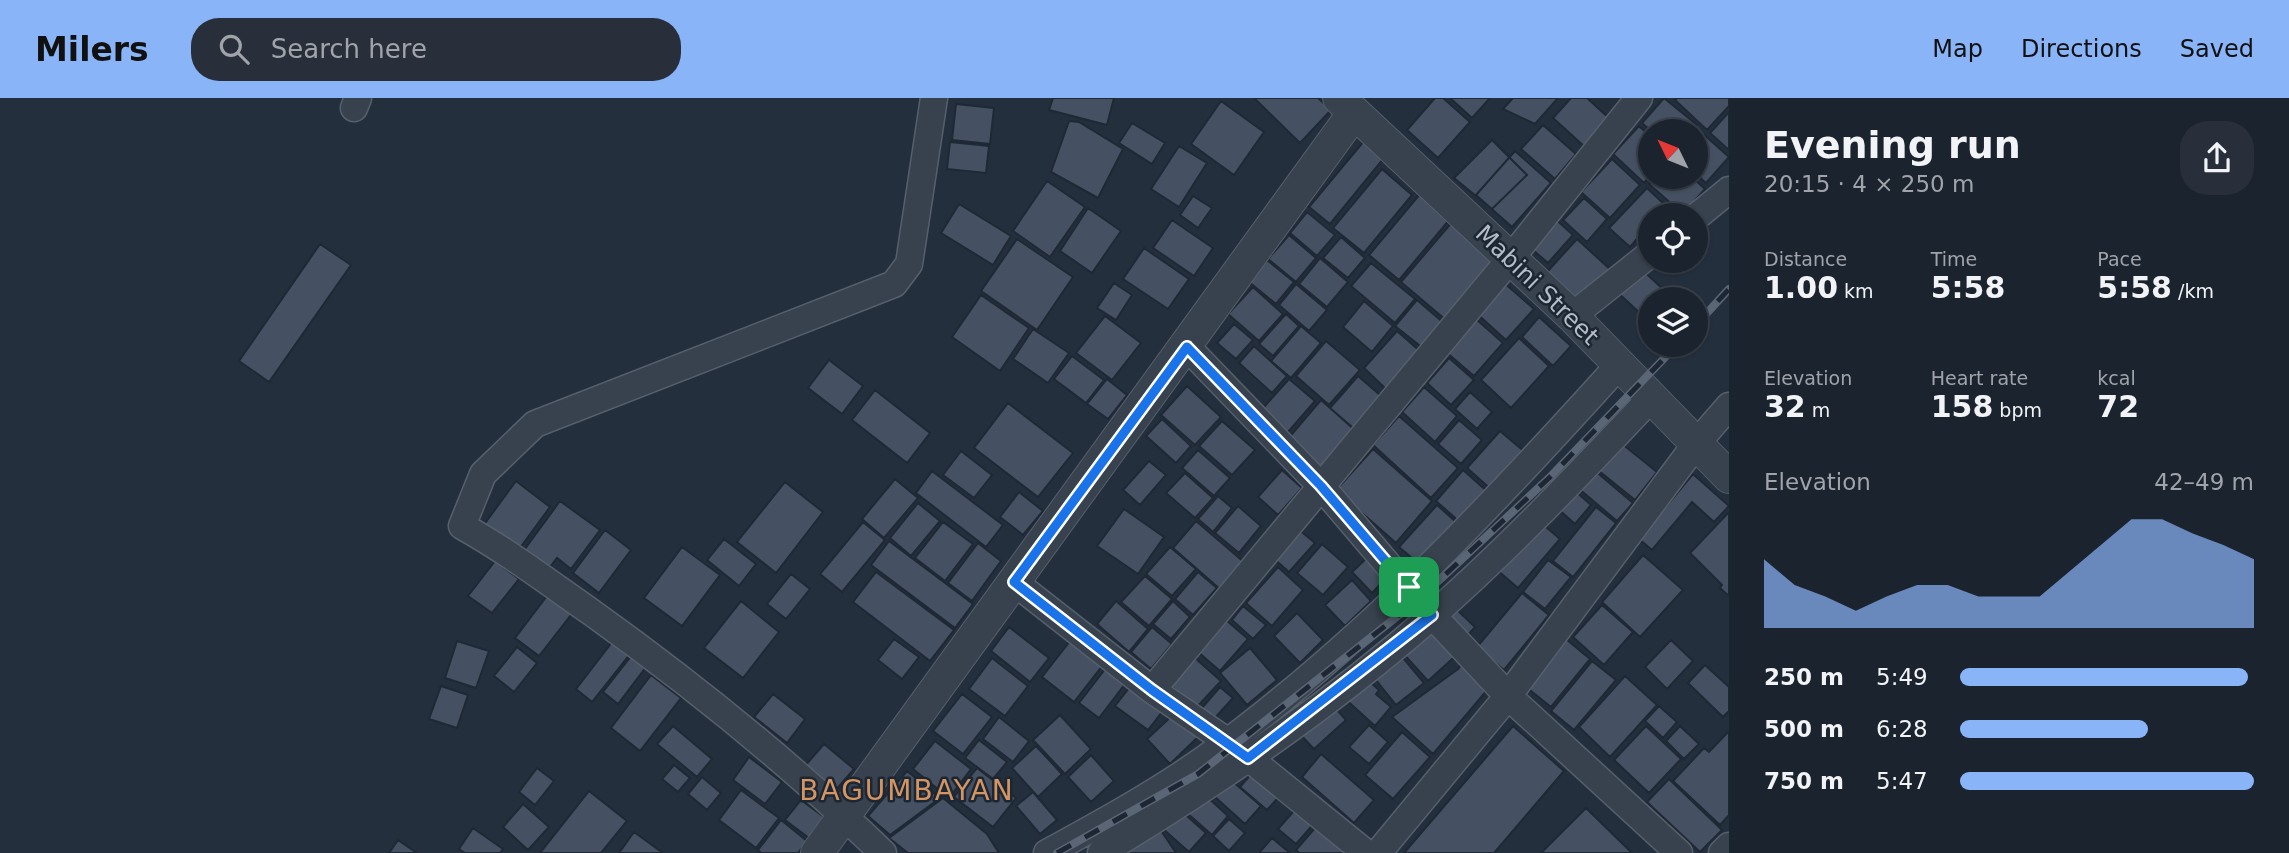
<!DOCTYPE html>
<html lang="en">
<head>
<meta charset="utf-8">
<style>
	:root { --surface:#1b232e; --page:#282f3a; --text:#f1f3f6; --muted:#a0a4aa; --line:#39404a; --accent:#8ab4f8 }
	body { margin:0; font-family:"DejaVu Sans",sans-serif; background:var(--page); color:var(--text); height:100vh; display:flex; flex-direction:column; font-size:26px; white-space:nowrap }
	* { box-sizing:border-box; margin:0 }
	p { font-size:23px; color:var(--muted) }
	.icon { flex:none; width:38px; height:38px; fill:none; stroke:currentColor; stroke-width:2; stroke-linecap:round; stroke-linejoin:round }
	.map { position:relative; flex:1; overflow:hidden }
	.details { display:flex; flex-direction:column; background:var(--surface); width:560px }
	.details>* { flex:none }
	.needle { width:46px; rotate:313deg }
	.buttons { position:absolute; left:1638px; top:21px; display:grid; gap:14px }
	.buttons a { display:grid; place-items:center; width:70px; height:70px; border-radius:50%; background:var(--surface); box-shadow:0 2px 5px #0004,0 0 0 2px var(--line); font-size:35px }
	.pin { position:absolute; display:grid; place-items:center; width:60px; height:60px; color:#fff; margin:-30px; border-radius:14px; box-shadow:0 4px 10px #0006 }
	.round { display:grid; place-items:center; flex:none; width:74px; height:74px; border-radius:28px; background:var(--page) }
	.headline { display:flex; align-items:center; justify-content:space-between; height:119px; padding:0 35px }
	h1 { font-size:38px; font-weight:700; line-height:52px }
	.metrics { display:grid; grid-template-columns:repeat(3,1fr); gap:10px; height:119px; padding:7px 35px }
	.metrics div { display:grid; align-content:center }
	.metrics b { font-size:30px; font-weight:700 }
	.metrics small { font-size:19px; font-weight:400 }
	.metrics p { font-size:19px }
	.chart { height:196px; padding:14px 35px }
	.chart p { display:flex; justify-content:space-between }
	.chart svg { width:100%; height:126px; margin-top:7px; fill:var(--accent); opacity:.7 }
	ul { padding:0 35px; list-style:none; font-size:23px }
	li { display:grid; grid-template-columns:112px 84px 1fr; align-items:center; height:52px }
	li i { height:18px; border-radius:9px; background:var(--accent) }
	header { display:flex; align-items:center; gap:42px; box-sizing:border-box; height:98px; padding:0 35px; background:var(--accent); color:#111 }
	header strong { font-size:33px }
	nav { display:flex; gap:38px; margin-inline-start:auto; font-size:24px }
	.search { width:490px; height:63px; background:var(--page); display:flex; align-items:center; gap:18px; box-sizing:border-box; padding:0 24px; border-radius:28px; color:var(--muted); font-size:26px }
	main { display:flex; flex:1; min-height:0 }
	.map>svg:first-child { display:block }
</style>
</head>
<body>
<header>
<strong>Milers</strong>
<div class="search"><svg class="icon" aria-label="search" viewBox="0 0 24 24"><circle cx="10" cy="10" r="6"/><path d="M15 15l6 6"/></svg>Search here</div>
<nav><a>Map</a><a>Directions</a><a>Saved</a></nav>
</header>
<main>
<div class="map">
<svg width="1729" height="755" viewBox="0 0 1729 755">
	<rect width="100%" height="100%" fill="#242f3e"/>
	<!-- building -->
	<path fill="#455162" stroke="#1f2835" stroke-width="2" d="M 1053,0 L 1114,0 L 1107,27 L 1049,12 Z
		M 1254,0 L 1318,0 L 1331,12 L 1300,45 Z
		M 1435,0 L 1443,0 L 1470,24 L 1438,60 L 1407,32 Z
		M 1450,0 L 1490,0 L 1472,20 Z
		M 1513,0 L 1558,0 L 1535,26 L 1503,11 Z
		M 1571,0 L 1587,0 L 1611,22 L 1586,50 L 1553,20 Z
		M 1664,0 L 1697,27 L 1692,33 L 1651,33 L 1642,25 Z
		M 1677,0 L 1729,0 L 1729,8 L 1707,32 L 1675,2 Z
		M 1221,3 L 1264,34 L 1234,77 L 1191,46 Z
		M 956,6 L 994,10 L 990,46 L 952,42 Z
		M 1729,14 L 1729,52 L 1710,35 Z
		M 1069,23 L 1079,24 L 1123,51 L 1098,100 L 1051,74 Z
		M 1132,25 L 1165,45 L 1152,66 L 1119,45 Z
		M 1543,27 L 1576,56 L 1555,81 L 1521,51 Z
		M 1639,28 L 1650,38 L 1650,78 L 1644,85 L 1613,56 Z
		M 1700,33 L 1729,59 L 1706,85 L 1696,76 L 1696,38 Z
		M 1492,42 L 1527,77 L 1492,111 L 1454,80 Z
		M 1364,43 L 1384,60 L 1330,126 L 1309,109 Z
		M 950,44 L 989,48 L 986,75 L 947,71 Z
		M 1179,48 L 1207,65 L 1179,109 L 1151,91 Z
		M 1515,53 L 1551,85 L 1512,129 L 1476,97 Z
		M 1612,61 L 1640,87 L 1610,120 L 1581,94 Z
		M 1382,71 L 1412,97 L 1364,155 L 1333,130 Z
		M 1656,79 L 1692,79 L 1705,91 L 1683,116 L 1649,86 Z
		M 1047,83 L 1085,109 L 1050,159 L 1013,133 Z
		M 1647,90 L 1667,109 L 1659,117 L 1650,117 L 1650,126 L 1630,149 L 1609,130 Z
		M 1420,96 L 1450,121 L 1399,182 L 1369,157 Z
		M 1193,98 L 1212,110 L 1198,130 L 1180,117 Z
		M 1584,100 L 1607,121 L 1587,144 L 1563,122 Z
		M 959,106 L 1011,138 L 993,167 L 941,135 Z
		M 1088,110 L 1121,133 L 1092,175 L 1060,153 Z
		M 1307,114 L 1335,137 L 1317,158 L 1290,135 Z
		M 1552,118 L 1573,137 L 1548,165 L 1526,146 Z
		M 1172,122 L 1213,150 L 1194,178 L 1153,150 Z
		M 1453,123 L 1499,161 L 1447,223 L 1401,184 Z
		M 1289,137 L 1316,160 L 1296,184 L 1268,161 Z
		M 1341,139 L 1365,160 L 1348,180 L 1323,160 Z
		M 1017,141 L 1073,179 L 1037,232 L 981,193 Z
		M 1577,141 L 1613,174 L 1583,207 L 1547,174 Z
		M 320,146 L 351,167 L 269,284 L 239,263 Z
		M 1144,150 L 1189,181 L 1168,211 L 1123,181 Z
		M 1320,160 L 1348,184 L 1327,209 L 1299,186 Z
		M 1267,162 L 1294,184 L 1276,206 L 1249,184 Z
		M 1371,165 L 1415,201 L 1395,225 L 1351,188 Z
		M 1638,168 L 1665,193 L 1657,201 L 1650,201 L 1650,209 L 1642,217 L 1616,193 Z
		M 1502,183 L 1534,211 L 1506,242 L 1475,214 Z
		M 1114,185 L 1132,197 L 1116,222 L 1097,210 Z
		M 1296,186 L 1327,212 L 1309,233 L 1279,207 Z
		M 1253,189 L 1283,216 L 1259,243 L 1228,216 Z
		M 981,197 L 1029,230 L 1000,273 L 952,239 Z
		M 1417,202 L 1445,226 L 1424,251 L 1395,228 Z
		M 1364,203 L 1393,228 L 1372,254 L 1343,229 Z
		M 1286,216 L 1299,228 L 1273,258 L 1259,246 Z
		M 1105,218 L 1141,245 L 1112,282 L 1076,255 Z
		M 1539,219 L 1571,248 L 1553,268 L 1522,239 Z
		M 1476,221 L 1503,245 L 1474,278 L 1446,254 Z
		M 1234,226 L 1253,242 L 1236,261 L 1217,245 Z
		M 1301,228 L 1321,245 L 1291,280 L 1271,263 Z
		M 1033,231 L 1069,255 L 1048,285 L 1013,261 Z
		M 1397,233 L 1422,255 L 1388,293 L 1364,270 Z
		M 1519,240 L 1549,268 L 1511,310 L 1481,282 Z
		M 1326,243 L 1360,272 L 1329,307 L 1296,278 Z
		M 1254,248 L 1287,278 L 1272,295 L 1239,265 Z
		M 1072,258 L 1104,282 L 1086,305 L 1054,281 Z
		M 1449,260 L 1474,282 L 1451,307 L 1427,285 Z
		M 829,262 L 863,288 L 842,316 L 808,290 Z
		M 1358,278 L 1387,303 L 1359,335 L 1330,310 Z
		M 1107,281 L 1127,297 L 1108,321 L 1087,306 Z
		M 1289,281 L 1315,303 L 1281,342 L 1255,319 Z
		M 1187,288 L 1221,319 L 1195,347 L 1161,317 Z
		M 1424,289 L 1457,318 L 1435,344 L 1402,314 Z
		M 875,292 L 930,335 L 907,365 L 852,322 Z
		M 1470,294 L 1492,314 L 1477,331 L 1455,311 Z
		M 1321,302 L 1357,334 L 1321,374 L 1286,343 Z
		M 1008,305 L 1073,355 L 1038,399 L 974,350 Z
		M 1399,318 L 1458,370 L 1431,400 L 1373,347 Z
		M 1162,321 L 1191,348 L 1176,365 L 1146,338 Z
		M 1459,322 L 1482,342 L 1461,366 L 1438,346 Z
		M 1222,323 L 1255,352 L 1232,377 L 1199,348 Z
		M 1500,333 L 1526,355 L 1493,393 L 1467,370 Z
		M 1621,345 L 1657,374 L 1635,402 L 1599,373 Z
		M 1373,351 L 1432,403 L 1396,445 L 1336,392 Z
		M 1198,352 L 1230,380 L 1214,398 L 1182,370 Z
		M 961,353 L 992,377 L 974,400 L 943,377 Z
		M 1149,363 L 1166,377 L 1140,407 L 1123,392 Z
		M 1282,372 L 1302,390 L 1278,417 L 1258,399 Z
		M 1463,372 L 1489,395 L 1462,426 L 1436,403 Z
		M 1594,372 L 1633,405 L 1617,423 L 1578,390 Z
		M 932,373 L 1003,427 L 986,449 L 916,395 Z
		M 1185,375 L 1213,400 L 1195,420 L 1166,395 Z
		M 1693,376 L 1729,408 L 1714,424 L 1692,404 L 1652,452 L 1639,441 Z
		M 895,381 L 918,400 L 884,440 L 862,421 Z
		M 516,383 L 550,409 L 517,454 L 483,428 Z
		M 785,384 L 823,414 L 776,475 L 737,444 Z
		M 1573,391 L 1591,407 L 1575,426 L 1557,410 Z
		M 1019,394 L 1043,413 L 1023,437 L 1000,419 Z
		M 1218,398 L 1232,410 L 1213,434 L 1198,421 Z
		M 560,403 L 600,432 L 571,471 L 557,460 L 547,473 L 522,455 Z
		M 918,405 L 940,423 L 911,458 L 890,440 Z
		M 1437,407 L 1456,424 L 1419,466 L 1399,449 Z
		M 1238,408 L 1261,428 L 1239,455 L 1215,435 Z
		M 1596,409 L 1616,425 L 1573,479 L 1553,463 Z
		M 1124,411 L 1164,439 L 1138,476 L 1097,448 Z
		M 1729,414 L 1729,498 L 1720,490 L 1722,487 L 1690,455 Z
		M 1196,423 L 1245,465 L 1221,492 L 1173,450 Z
		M 1539,423 L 1560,441 L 1518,490 L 1497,472 Z
		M 863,424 L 885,442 L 842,494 L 820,476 Z
		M 943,424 L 973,446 L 945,483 L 915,460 Z
		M 1297,430 L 1315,445 L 1289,474 L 1272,459 Z
		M 605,432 L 631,452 L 599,495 L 573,475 Z
		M 724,441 L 756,466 L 739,488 L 707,462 Z
		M 889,443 L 973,506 L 955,530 L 871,467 Z
		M 978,445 L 1001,463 L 972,503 L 948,485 Z
		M 1322,446 L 1348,469 L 1323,497 L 1297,475 Z
		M 682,449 L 720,477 L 682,528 L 644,500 Z
		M 1170,449 L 1196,471 L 1172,498 L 1146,476 Z
		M 1370,457 L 1389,477 L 1372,495 L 1352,474 Z
		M 1643,457 L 1683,492 L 1640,539 L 1602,504 Z
		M 1548,462 L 1571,479 L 1545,511 L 1523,494 Z
		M 495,463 L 519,481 L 492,515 L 468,498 Z
		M 1278,469 L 1303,492 L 1272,528 L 1246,505 Z
		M 876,474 L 954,532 L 930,563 L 853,504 Z
		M 1198,474 L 1217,490 L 1193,517 L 1175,501 Z
		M 791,476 L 810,491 L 786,521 L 767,506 Z
		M 1145,478 L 1172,501 L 1149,528 L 1121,504 Z
		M 1352,482 L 1371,503 L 1345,528 L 1325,507 Z
		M 550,494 L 574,513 L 539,558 L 515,540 Z
		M 1522,495 L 1549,517 L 1504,572 L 1477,549 Z
		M 741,503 L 779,534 L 743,580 L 704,550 Z
		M 1116,503 L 1148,531 L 1129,554 L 1097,526 Z
		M 1173,503 L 1190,519 L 1171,541 L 1153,526 Z
		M 1602,507 L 1633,534 L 1604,567 L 1573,539 Z
		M 1243,508 L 1266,527 L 1253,541 L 1232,522 Z
		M 1454,509 L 1475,529 L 1462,544 L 1441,524 Z
		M 1297,515 L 1323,542 L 1300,565 L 1274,538 Z
		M 1226,522 L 1248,541 L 1220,573 L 1198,554 Z
		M 1434,522 L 1462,552 L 1428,583 L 1400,552 Z
		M 1009,529 L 1049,560 L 1030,584 L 991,553 Z
		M 1152,529 L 1172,546 L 1151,571 L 1131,554 Z
		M 1074,538 L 1106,563 L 1074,604 L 1042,579 Z
		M 894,541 L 919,559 L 902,581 L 878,562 Z
		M 1566,541 L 1590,561 L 1551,609 L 1526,589 Z
		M 1671,542 L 1693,563 L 1667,591 L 1645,569 Z
		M 457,543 L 489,553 L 476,590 L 445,580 Z
		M 613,543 L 630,556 L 592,604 L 576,591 Z
		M 517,549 L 537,565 L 514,594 L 494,578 Z
		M 1250,550 L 1277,582 L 1247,607 L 1220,575 Z
		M 1399,555 L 1424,585 L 1396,607 L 1372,577 Z
		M 632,557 L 646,569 L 618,606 L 603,594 Z
		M 992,560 L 1028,588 L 1005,618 L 969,591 Z
		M 1195,560 L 1221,583 L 1196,610 L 1170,587 Z
		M 1466,561 L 1494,584 L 1433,656 L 1392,619 L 1458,571 Z
		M 1592,563 L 1616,582 L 1574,632 L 1551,613 Z
		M 1109,566 L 1128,582 L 1099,620 L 1079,605 Z
		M 1705,567 L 1729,589 L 1729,613 L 1723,619 L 1688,585 Z
		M 651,577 L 681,600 L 640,653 L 611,630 Z
		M 1362,577 L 1379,592 L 1376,596 L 1391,609 L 1375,628 L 1342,598 Z
		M 1625,578 L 1657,607 L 1610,659 L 1579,629 Z
		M 1133,585 L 1165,610 L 1148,632 L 1115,608 Z
		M 441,588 L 468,597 L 457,630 L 429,621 Z
		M 1220,589 L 1233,600 L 1213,622 L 1201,611 Z
		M 773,596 L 805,621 L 787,645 L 754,619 Z
		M 962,596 L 992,619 L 963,656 L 933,633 Z
		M 1329,603 L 1346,622 L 1314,651 L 1296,632 Z
		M 1659,608 L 1677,624 L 1663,640 L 1645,623 Z
		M 1176,614 L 1199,638 L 1170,666 L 1147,641 Z
		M 1060,617 L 1091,651 L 1065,676 L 1033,642 Z
		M 999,619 L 1029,643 L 1013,664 L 983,641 Z
		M 1369,627 L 1388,644 L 1369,666 L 1349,649 Z
		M 673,628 L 712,661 L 697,679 L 657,646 Z
		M 1513,628 L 1564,673 L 1494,755 L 1404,755 Z
		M 1646,628 L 1681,661 L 1649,695 L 1614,662 Z
		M 1680,628 L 1699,646 L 1684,661 L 1666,643 Z
		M 1729,633 L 1729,717 L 1720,727 L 1673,683 L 1704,650 L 1709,654 Z
		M 1402,634 L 1430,659 L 1393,701 L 1365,677 Z
		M 979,642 L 1007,664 L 993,681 L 965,660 Z
		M 935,643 L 971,671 L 949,700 L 913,671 Z
		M 824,646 L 854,671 L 835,693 L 805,668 Z
		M 1036,648 L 1062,676 L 1038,699 L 1012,670 Z
		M 1321,656 L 1374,702 L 1354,725 L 1302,679 Z
		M 1091,657 L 1114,683 L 1091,704 L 1068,679 Z
		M 749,659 L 782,684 L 765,706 L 733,682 Z
		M 674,667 L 690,680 L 678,694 L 662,681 Z
		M 1258,668 L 1285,692 L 1267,712 L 1240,689 Z
		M 537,670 L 554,683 L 535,707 L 519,694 Z
		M 977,670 L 1016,700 L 993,729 L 954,699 Z
		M 907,673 L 940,700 L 890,737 L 868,718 Z
		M 702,679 L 721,695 L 707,712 L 688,696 Z
		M 1669,681 L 1722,732 L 1700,754 L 1647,704 Z
		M 1231,682 L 1261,708 L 1245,726 L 1215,699 Z
		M 741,692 L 779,720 L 756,750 L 719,722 Z
		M 589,693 L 627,723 L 601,755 L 540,755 Z
		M 1033,694 L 1057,722 L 1040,736 L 1016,708 Z
		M 1204,696 L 1228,718 L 1212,737 L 1187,715 Z
		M 943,700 L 987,736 L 999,755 L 908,755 L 889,740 Z
		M 801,702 L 824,719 L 809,740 L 785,722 Z
		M 523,706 L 549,729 L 528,752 L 503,729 Z
		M 1300,706 L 1318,721 L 1296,746 L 1278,731 Z
		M 1586,710 L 1632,755 L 1541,755 Z
		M 1179,711 L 1206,735 L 1189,754 L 1162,730 Z
		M 1229,721 L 1245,735 L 1229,753 L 1213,738 Z
		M 781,722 L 807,743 L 798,755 L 761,755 L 758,752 Z
		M 1321,723 L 1354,755 L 1299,755 L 1296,752 Z
		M 1158,728 L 1176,755 L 1117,755 Z
		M 473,730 L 503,751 L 500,755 L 465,755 L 459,751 Z
		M 634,734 L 663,755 L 619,755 Z
		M 1272,740 L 1290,755 L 1259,755 Z
		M 398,742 L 417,755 L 389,755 Z"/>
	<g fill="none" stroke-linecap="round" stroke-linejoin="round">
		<defs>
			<path id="minor" d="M 354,10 L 358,0
				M 1696,119 L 1729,92
				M 1572,218 L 1650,156
				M 1187,249 L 1321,388 L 1418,502 L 1508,598 L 1679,755
				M 1014,484 L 1152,592 L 1234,648 L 1366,755
				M 1152,592 L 1511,160 L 1639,0
				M 883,755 C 792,667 693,587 591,514 C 548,484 507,453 462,428 L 483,376 L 535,326 L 894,186 L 909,166 L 934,0
				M 1047,755 C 1100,726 1153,697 1203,662 C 1359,550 1491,409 1619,267
				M 1101,755 C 1214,687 1334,604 1433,517 C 1510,449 1581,374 1652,299
				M 1378,755 L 1508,598 L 1696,346 L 1729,308
				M 1722,755 L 1729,748"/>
			<path id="tertiary" d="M 1339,0 L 1572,218 L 1729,379
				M 817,755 L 1354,15"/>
		</defs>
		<!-- minor casing -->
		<use href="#minor" stroke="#565f6c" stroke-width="29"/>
		<!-- tertiary casing -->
		<use href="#tertiary" stroke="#565f6c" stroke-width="34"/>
		<!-- minor -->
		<use href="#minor" stroke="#38414e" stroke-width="26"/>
		<!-- tertiary -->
		<use href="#tertiary" stroke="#38414e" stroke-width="32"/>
		<defs>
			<path id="rail" d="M 1696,227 L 1729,191
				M 1057,755 L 1198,676 L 1418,502 L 1549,380 L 1677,247"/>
		</defs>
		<!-- rail casing -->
		<use href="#rail" stroke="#5a6575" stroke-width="8"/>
		<!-- rail -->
		<use href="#rail" stroke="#1d2633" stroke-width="5" stroke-dasharray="16" stroke-linecap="butt"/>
	</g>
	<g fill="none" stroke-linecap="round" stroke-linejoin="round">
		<defs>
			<path id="route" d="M 1187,249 L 1321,388 L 1432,517 L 1248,660 L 1152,592 L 1014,484 Z"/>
		</defs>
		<!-- route casing -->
		<use href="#route" stroke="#fff" stroke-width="14"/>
		<!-- route -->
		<use href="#route" stroke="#1a73e8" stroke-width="9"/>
	</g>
	<g text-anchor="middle" stroke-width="5" stroke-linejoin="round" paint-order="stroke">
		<!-- street labels -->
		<g font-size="24" fill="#b4bcc9" stroke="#1d2633">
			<text transform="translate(1537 187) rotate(44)" y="8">Mabini Street</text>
		</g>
		<!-- quarter labels -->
		<g font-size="28" letter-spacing="2" fill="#d59563" stroke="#1d2633">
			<text x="907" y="702">BAGUMBAYAN</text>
		</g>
	</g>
</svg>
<div class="buttons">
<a><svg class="needle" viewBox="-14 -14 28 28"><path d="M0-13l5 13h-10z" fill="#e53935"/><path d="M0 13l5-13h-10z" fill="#a0a4aa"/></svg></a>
<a><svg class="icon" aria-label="locate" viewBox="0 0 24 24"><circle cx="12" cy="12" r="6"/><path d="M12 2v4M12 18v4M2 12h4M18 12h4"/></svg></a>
<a><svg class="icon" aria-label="layers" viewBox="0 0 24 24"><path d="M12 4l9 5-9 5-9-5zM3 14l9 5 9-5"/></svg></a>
</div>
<div class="pin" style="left:1409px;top:489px;background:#1e9e55"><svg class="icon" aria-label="arrive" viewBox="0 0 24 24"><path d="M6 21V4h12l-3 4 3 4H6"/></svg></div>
</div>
<section class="details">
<div class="headline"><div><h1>Evening run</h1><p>20:15 · 4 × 250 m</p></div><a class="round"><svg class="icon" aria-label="share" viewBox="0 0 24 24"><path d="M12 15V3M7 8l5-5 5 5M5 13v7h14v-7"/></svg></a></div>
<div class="metrics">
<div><p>Distance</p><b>1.00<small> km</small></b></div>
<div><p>Time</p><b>5:58</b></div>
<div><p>Pace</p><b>5:58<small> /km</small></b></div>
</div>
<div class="metrics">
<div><p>Elevation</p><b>32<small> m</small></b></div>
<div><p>Heart rate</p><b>158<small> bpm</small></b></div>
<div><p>kcal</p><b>72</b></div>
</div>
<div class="chart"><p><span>Elevation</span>42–49 m</p>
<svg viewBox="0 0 160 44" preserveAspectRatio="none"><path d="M0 44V20L10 29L20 33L30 38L40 33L50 29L60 29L70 33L80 33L90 33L100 24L110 15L120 6L130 6L140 11L150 15L160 20V44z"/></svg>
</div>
<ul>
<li><b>250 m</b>5:49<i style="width:98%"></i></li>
<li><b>500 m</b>6:28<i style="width:64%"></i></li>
<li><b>750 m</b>5:47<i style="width:100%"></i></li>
</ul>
</section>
</main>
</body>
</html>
